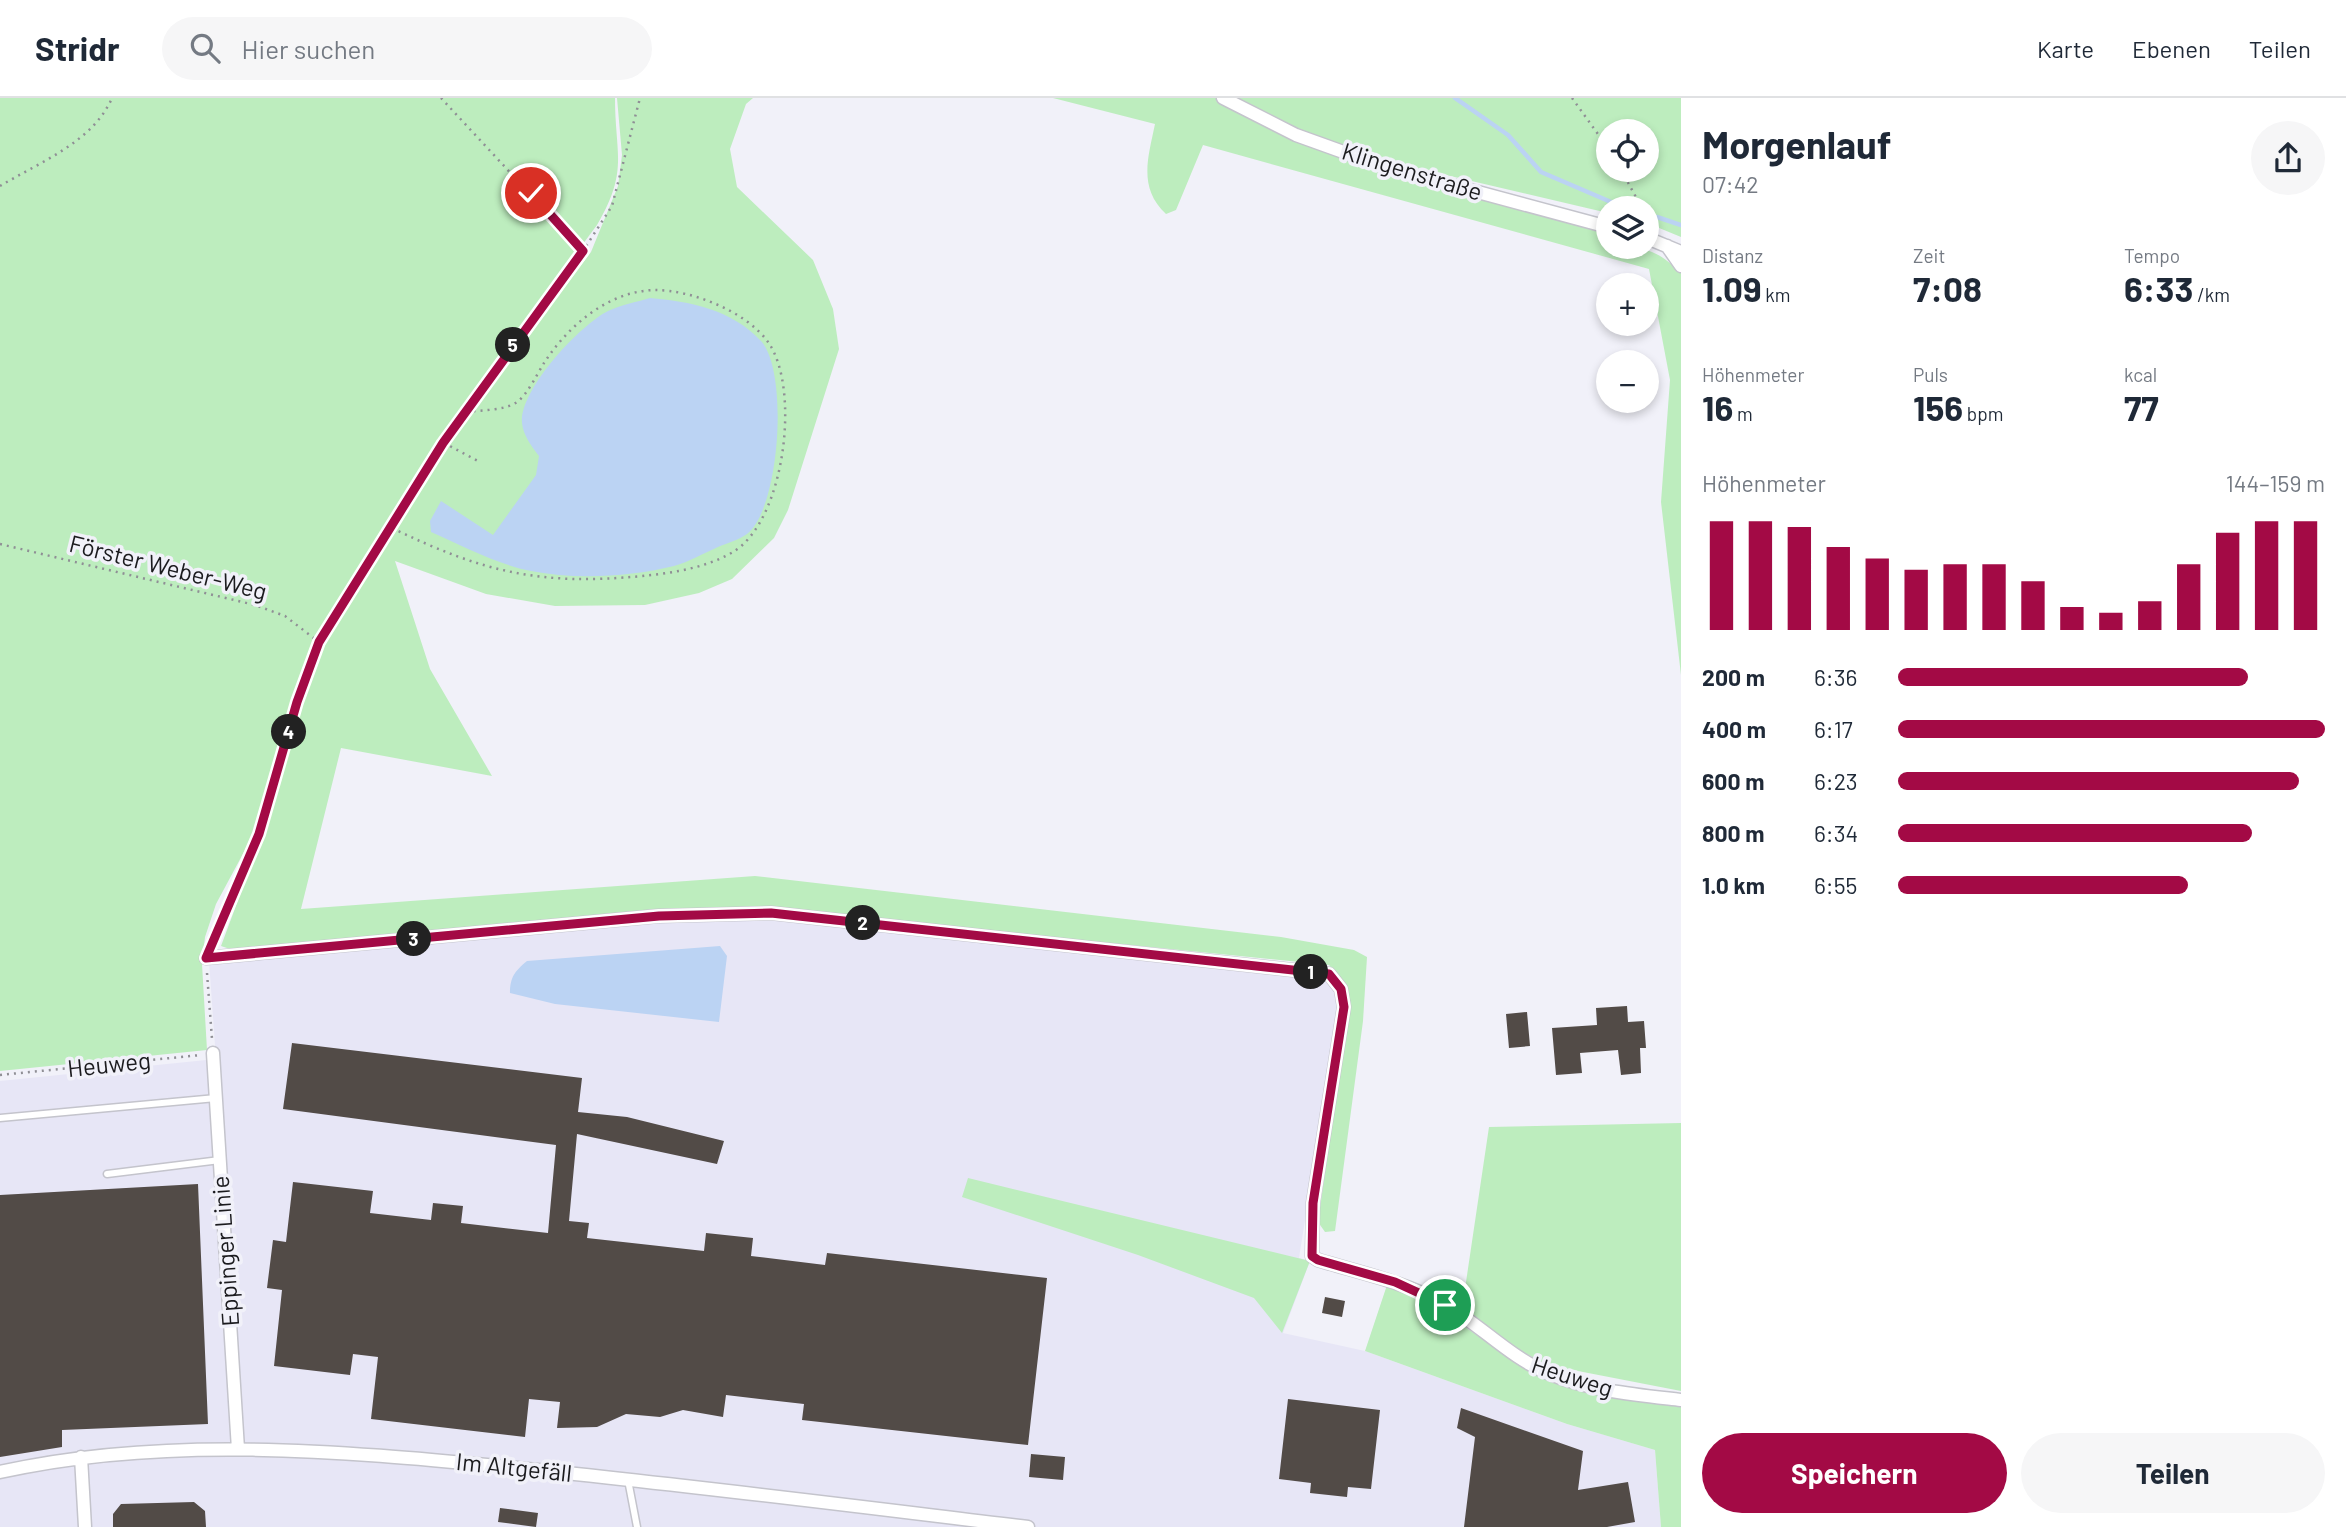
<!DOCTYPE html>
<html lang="de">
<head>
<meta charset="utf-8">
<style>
	:root { --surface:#fff; --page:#f6f6f7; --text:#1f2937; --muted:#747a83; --line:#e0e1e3; --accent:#a30a45 }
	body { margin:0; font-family:Barlow,sans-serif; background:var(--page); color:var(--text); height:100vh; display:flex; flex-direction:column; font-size:26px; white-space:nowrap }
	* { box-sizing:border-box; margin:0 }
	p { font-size:23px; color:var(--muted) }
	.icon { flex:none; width:38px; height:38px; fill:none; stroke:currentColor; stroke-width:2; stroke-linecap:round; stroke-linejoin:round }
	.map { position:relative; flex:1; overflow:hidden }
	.panel { display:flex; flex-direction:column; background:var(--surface); width:665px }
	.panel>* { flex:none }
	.fabs { position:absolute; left:1596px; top:21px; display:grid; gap:14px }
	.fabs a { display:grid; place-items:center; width:63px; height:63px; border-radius:50%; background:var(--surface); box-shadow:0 4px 10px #0003; font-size:35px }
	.pin { position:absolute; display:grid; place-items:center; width:60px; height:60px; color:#fff; margin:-30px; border:4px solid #fff; border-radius:50%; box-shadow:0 2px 7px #0007 }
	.km { position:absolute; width:35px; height:35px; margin:-18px; border-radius:50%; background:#222; color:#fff; font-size:19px; line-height:35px; text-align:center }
	.round { display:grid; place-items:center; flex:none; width:74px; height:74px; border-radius:37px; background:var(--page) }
	.head { display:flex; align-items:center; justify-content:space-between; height:119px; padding:0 21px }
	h1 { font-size:38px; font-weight:700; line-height:52px }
	.metrics { display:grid; grid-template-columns:repeat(3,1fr); gap:10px; height:119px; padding:7px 21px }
	.metrics div { display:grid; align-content:center }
	.metrics b { font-size:35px; font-weight:700 }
	.metrics small { font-size:19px; font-weight:400 }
	.metrics p { font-size:19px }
	.chart { height:196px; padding:14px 21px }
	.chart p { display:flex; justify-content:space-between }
	.chart svg { width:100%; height:126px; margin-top:7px; stroke:var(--accent); stroke-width:6 }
	.primary-button { display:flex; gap:14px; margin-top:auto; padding:14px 21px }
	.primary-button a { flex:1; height:80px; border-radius:42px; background:var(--accent); color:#fff; font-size:28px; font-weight:700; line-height:80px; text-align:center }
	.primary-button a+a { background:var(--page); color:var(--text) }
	ul { padding:0 21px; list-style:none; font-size:23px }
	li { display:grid; grid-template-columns:112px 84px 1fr; align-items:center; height:52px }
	li i { height:18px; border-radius:9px; background:var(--accent) }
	header { display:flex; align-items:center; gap:42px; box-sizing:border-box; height:98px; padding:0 35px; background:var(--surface); border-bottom:2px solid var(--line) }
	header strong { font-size:33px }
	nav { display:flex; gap:38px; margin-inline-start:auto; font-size:24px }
	.search { width:490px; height:63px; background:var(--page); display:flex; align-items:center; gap:18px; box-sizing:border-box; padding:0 24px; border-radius:38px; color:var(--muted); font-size:26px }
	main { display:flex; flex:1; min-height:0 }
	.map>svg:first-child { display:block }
</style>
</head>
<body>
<header>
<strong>Stridr</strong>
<div class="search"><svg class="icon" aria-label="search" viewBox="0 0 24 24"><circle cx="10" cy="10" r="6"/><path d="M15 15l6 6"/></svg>Hier suchen</div>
<nav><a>Karte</a><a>Ebenen</a><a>Teilen</a></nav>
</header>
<main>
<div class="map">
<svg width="1681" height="1429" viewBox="0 0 1681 1429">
	<rect width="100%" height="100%" fill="#f1f1f9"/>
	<!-- built -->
	<path fill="#e7e6f6" d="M 770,819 L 1326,879 L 1338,893 L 1339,909 L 1299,1160 L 1310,1163 L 1283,1235 L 1365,1253 L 1567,1326 L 1655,1352 L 1661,1429 L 0,1429 L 0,983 L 216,961 L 209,863 L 658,823 Z"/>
	<!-- green -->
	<path fill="#bdedbe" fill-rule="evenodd" d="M 0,0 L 615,0 C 615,57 629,72 597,127 L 462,309 L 321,530 L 295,596 L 260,724 L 216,806 L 205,839 L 202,866 L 207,952 L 0,973 Z
		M 617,0 L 753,0 L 746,6 L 730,51 L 737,89 L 813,162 L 833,211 L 839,251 L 788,412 L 774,440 L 732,481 L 699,495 L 645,507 L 555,508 L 486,496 L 395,463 L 430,571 L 492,678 L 341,650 L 301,811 L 755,778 L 1281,839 L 1354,852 L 1367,859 L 1363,923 L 1335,1133 L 1325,1134 L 1318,1124 L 1349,906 L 1346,887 L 1329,867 L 772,811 L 657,811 L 230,851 L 221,848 L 272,711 L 301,604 L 322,546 L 444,350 L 591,154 L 618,88 L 622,57 Z
		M 1053,0 L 1216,0 L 1294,42 L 1608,134 L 1608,149 C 1644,149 1655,150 1681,175 L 1681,577 L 1661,404 L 1670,282 L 1649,171 L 1203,47 L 1176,112 L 1166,116 C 1138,90 1148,60 1155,26 Z
		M 1237,0 L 1681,0 L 1681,139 L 1647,125 L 1647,110 L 1608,110 L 1608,115 L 1386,63 L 1303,35 ZM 1608,33 L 1647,33 L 1647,72 L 1608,72 Z
		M 1681,1025 L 1681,1293 L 1547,1267 L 1512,1248 L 1462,1211 L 1489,1029 Z
		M 968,1080 L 1310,1163 L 1282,1235 L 1254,1200 L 1138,1157 L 962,1099 Z
		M 1387,1187 L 1440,1212 L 1515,1263 L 1547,1280 L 1681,1303 L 1681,1429 L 1661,1429 L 1655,1352 L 1567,1326 L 1365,1253 Z"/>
	<!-- water -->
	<path fill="#bbd3f3" d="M 650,200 C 689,203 733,212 761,243 C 789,273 780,411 747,436 C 739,442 727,445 718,449 C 704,455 689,464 674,468 C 629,479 576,482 531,473 C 496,466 463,448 431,434 L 430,423 L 441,403 L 493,437 L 536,377 L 539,358 C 532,349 523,337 522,325 C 519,292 580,227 608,213 C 621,207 636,204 650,200 Z
		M 720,848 L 727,858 L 719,924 L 555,906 L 510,895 C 510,879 515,873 527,863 Z"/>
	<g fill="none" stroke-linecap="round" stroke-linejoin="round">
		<!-- stream -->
		<path stroke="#bbd3f3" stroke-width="4.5" d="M 1455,0 L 1508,37 L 1541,74 L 1625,110
			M 1657,119 L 1681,127"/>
	</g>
	<!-- building -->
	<path fill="#524b47" d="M 1627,908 L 1628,924 L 1644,923 L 1646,950 L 1640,950 L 1641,975 L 1621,977 L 1618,952 L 1580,955 L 1582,975 L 1556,977 L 1552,930 L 1597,927 L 1596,910 Z
		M 1527,914 L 1530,948 L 1509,950 L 1506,916 Z
		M 292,945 L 582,980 L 578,1014 L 627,1019 L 724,1043 L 717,1066 L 577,1036 L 569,1123 L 589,1125 L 587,1140 L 704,1153 L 706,1135 L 753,1140 L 751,1158 L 825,1167 L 827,1155 L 1047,1180 L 1028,1347 L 802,1322 L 804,1306 L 726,1297 L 723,1319 L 683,1312 L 660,1319 L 626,1316 L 597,1329 L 557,1330 L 560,1304 L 529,1301 L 525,1339 L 371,1321 L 378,1259 L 353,1256 L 350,1277 L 274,1268 L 282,1192 L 267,1190 L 273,1142 L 286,1144 L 293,1084 L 373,1093 L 370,1115 L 431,1122 L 433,1105 L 463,1108 L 461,1125 L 548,1135 L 556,1047 L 283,1011 Z
		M 198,1086 L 208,1326 L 62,1332 L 62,1349 L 0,1359 L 0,1097 Z
		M 1325,1199 L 1345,1203 L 1342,1219 L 1322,1215 Z
		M 1288,1301 L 1380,1312 L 1371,1391 L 1348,1389 L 1347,1399 L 1310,1395 L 1311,1385 L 1279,1381 Z
		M 1461,1310 L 1583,1353 L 1578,1392 L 1628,1384 L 1635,1424 L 1607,1429 L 1464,1429 L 1475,1339 L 1457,1330 Z
		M 1031,1356 L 1065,1359 L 1063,1382 L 1029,1379 Z
		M 194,1404 L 205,1413 L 206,1429 L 113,1429 L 113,1416 L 121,1406 Z
		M 500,1410 L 538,1415 L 536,1429 L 498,1424 Z"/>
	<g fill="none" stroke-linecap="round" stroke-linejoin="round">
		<defs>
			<path id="service" d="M 0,1020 L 216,1000
				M 107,1076 L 220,1062
				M 628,1382 L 637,1429"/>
			<path id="minor" d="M 1223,0 L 1296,37 L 1385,69 L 1608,129
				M 1647,140 L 1681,154
				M 1667,148 L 1681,168
				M 206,860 L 658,818 L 771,815 L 1329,876 L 1341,891 L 1344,909 L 1313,1105 L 1312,1158 L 1318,1162 C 1361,1175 1405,1184 1444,1206 C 1481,1227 1510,1260 1550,1276 C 1591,1293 1638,1297 1681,1302
				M 213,955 L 238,1351
				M 81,1359 L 85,1429
				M 0,1374 C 166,1337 339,1353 507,1369 C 681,1386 854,1408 1028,1429"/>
		</defs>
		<!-- service casing -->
		<use href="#service" stroke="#c4c4cc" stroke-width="9"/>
		<!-- minor casing -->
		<use href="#minor" stroke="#c4c4cc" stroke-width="15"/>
		<!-- path -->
		<path stroke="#8f8f95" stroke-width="2.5" stroke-dasharray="2 5" stroke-linecap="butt" d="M 441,0 L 583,153
			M 1572,0 L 1608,50
			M 1621,72 L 1642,110
			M 0,88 C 40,64 93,44 112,0
			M 444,345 L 480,364
			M 392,430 C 483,474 540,488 642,478 C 672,475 706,470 733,454 C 785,423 801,290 768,244 C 746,213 691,192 655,192 C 608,193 568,228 544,265 C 537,276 528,296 517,304 C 504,313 480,312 465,314
			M 0,446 L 255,507 L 285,518 L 319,544
			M 212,845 L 259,736 L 297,604 L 319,544 L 444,345 L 583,153 L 612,108 L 640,0
			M 207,875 L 212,941
			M 0,977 L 201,957"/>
		<!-- service -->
		<use href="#service" stroke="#fff" stroke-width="6"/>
		<!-- minor -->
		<use href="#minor" stroke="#fff" stroke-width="12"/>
	</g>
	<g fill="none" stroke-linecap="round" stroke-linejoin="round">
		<defs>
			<path id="route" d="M 531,95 L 583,153 L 443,345 L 319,544 L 297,604 L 259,736 L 206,860 L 659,818 L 771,815 L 1329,876 L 1341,891 L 1344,909 L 1313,1105 L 1312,1158 L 1318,1162 L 1395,1184 L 1445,1207"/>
		</defs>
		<!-- route casing -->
		<use href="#route" stroke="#fff" stroke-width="14"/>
		<!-- route -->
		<use href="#route" stroke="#a30a45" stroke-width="9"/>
	</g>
	<g text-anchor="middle" stroke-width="7" stroke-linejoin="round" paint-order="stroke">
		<!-- street labels -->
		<g font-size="24" fill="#1b1b1e" stroke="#f1f1f9">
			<text transform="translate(1412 74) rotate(17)" y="8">Klingenstraße</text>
			<text transform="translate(168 470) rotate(14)" y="8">Förster Weber-Weg</text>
			<text transform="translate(109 967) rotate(-6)" y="8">Heuweg</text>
			<text transform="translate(226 1153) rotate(-94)" y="8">Eppinger Linie</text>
			<text transform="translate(1572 1279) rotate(18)" y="8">Heuweg</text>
			<text transform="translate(514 1370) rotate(6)" y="8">Im Altgefäll</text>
		</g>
	</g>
</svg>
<div class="fabs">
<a><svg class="icon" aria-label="locate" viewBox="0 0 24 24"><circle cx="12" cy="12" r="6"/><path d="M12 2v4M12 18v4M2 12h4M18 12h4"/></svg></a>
<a><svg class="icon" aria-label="layers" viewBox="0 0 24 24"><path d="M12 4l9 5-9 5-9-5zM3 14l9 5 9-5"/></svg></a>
<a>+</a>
<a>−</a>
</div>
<div class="pin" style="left:1445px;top:1207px;background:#1e9e55"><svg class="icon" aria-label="arrive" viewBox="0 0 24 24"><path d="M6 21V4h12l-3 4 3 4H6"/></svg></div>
<div class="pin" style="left:531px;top:95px;background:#d93025"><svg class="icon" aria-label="check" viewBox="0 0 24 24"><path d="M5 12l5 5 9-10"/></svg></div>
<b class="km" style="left:1311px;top:874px">1</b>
<b class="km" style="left:863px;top:825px">2</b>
<b class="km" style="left:414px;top:841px">3</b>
<b class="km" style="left:289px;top:634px">4</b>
<b class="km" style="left:513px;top:247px">5</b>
</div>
<section class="panel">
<div class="head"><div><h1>Morgenlauf</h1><p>07:42</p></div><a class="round"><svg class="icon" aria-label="share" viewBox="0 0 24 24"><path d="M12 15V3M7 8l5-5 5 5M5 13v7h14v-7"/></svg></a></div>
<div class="metrics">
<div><p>Distanz</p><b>1.09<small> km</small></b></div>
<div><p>Zeit</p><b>7:08</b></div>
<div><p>Tempo</p><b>6:33<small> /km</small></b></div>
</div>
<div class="metrics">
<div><p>Höhenmeter</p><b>16<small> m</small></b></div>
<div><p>Puls</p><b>156<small> bpm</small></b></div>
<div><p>kcal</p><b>77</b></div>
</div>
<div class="chart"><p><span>Höhenmeter</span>144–159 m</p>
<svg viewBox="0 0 160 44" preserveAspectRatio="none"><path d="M5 44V6M15 44V6M25 44V8M35 44V15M45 44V19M55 44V23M65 44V21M75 44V21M85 44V27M95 44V36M105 44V38M115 44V34M125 44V21M135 44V10M145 44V6M155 44V6"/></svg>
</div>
<ul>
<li><b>200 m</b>6:36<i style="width:82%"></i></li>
<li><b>400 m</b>6:17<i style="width:100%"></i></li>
<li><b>600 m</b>6:23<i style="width:94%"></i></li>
<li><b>800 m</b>6:34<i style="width:83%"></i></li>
<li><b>1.0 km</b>6:55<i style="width:68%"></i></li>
</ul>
<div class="primary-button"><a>Speichern</a><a>Teilen</a></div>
</section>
</main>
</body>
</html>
